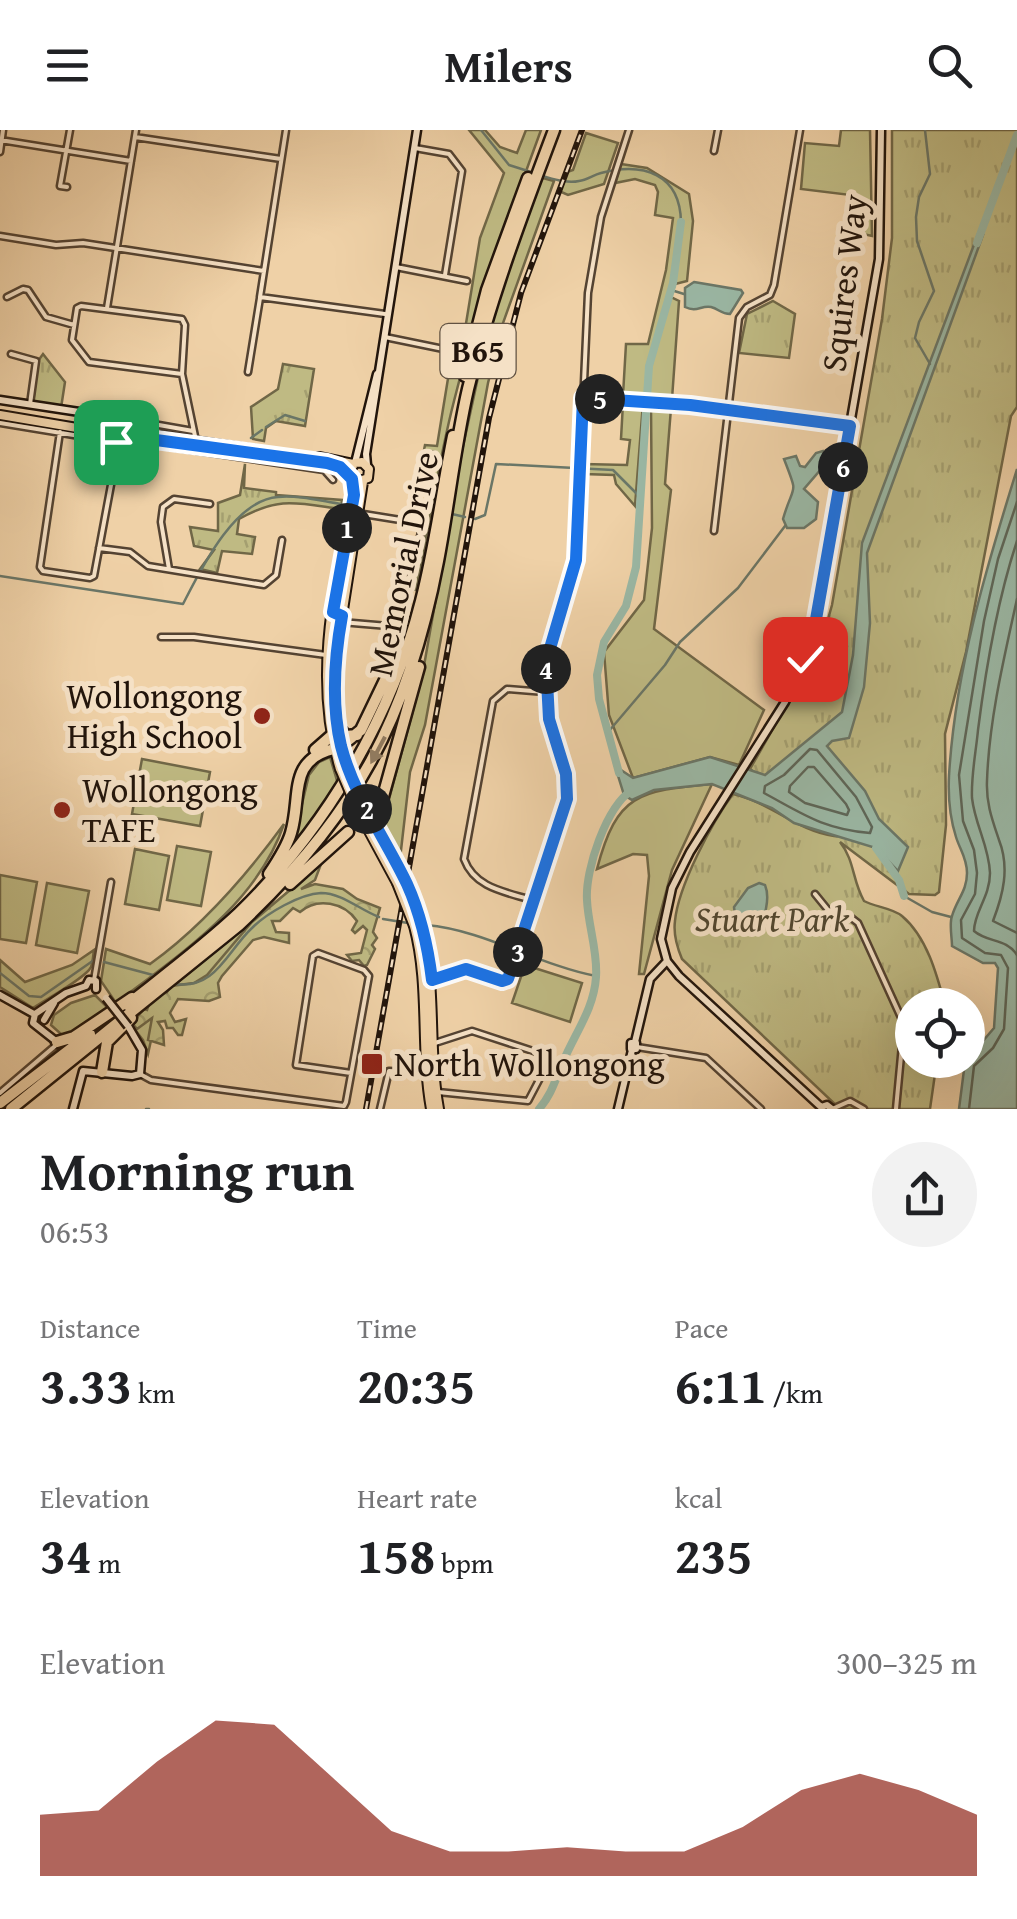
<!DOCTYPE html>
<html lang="en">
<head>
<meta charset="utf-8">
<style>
	:root { --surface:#fff; --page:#f2f2f2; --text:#202124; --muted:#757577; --accent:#8f2418 }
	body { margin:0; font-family:"Gentium Book Plus",serif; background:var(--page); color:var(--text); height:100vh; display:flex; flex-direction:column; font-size:38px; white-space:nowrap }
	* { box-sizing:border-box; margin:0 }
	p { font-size:32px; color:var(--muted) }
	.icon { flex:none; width:55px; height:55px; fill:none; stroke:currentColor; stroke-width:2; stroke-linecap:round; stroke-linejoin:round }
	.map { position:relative; height:979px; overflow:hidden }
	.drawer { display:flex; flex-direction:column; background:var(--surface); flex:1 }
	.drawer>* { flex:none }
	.controls { position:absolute; left:895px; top:858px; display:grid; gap:20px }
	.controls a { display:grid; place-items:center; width:90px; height:90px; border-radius:50%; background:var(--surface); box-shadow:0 10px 40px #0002; font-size:50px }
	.pin { position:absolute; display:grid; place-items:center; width:85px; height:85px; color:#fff; margin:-42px; border-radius:20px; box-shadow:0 5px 15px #0006 }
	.km { position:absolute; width:50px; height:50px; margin:-25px; border-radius:50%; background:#222; color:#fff; font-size:28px; line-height:50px; text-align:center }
	.round { display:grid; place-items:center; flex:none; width:105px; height:105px; border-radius:52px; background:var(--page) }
	.head { display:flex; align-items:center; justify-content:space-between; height:170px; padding:0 40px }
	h1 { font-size:55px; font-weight:700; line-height:75px }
	.stats { display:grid; grid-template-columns:repeat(3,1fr); gap:15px; height:170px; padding:10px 40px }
	.stats div { display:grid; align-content:center }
	.stats b { font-size:50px; font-weight:700 }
	.stats small { font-size:28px; font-weight:400 }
	.stats p { font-size:28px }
	.chart { height:280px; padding:20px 40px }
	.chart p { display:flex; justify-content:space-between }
	.chart svg { width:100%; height:180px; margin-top:10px; fill:var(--accent); opacity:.7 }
	header { display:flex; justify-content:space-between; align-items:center; height:130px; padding:0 40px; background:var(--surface); font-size:45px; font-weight:700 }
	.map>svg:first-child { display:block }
</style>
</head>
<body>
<header><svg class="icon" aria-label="menu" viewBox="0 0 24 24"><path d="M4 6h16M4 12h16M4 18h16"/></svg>Milers<svg class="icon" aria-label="search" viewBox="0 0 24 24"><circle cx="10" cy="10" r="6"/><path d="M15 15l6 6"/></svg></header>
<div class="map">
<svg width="1017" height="979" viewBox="0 0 1017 979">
	<defs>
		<pattern id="forest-crowns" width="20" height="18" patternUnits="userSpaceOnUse" patternTransform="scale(2.5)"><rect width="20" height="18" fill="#bfba83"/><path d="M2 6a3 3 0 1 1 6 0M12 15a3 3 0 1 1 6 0" fill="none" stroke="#a49f70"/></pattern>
		<pattern id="park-tufts" width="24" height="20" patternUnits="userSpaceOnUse" patternTransform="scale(2.5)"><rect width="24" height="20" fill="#bfba83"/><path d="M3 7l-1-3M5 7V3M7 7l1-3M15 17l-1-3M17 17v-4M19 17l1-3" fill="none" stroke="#a49f70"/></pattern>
	</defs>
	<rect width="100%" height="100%" fill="#efd1a7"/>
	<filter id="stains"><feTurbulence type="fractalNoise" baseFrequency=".002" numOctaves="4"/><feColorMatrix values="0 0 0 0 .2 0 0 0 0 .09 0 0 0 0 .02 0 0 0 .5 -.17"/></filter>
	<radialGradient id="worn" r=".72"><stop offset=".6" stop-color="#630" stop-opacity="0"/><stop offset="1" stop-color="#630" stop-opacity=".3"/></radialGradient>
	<!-- grass -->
	<path fill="#bfba83" stroke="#706747" stroke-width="2.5" d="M 469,0 L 485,0 L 500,17 L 517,23 L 526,0 L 541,0 C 508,90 477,178 454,271 C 438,333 429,397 416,460 L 413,459 L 436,322 L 424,320 L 425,315 L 437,316 L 452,224 L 461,224 L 480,108 L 504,43 Z
		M 841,0 L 870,0 L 872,106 L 854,102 L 851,65 L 801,59 L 805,13 L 839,16 Z
		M 586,3 L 618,13 L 604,54 L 568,65 L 559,61 L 567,42 L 573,40 Z
		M 621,34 L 647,38 L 689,64 L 693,91 L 687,151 L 675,154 L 671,167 L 679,171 L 672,269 L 623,265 L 626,214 L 648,214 L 666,140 L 673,88 L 655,85 L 658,62 L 655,55 L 635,49 L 615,53 Z
		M 539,47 L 554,51 L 503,193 L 488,253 L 425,595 L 410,642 L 400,729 L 382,695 L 422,547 L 462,321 L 487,206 Z
		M 623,273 L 643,273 L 635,376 L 616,354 L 614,345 L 584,344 L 584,334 L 627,335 L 630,310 L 621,309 Z
		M 651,276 L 671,278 L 665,354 L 671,360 L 654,499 L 764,580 L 739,635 L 710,627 L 633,648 L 609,585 L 604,522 L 644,470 L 652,398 Z
		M 330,627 L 338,654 L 283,729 L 295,703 L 309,645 L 319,632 Z
		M 142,629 L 210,642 L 200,696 L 132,684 Z
		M 712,654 L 672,740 L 644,844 L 639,844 L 649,746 L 647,725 L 633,724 L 597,739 C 617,663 639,661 712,654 Z
		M 284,694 C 257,774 180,824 116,873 L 101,851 L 106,819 L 150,834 C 203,796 246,746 284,694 Z
		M 177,716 L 211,722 L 201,776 L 167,770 Z
		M 135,719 L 169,726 L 159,780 L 125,774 Z
		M 0,745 L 37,752 L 26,813 L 0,809 Z
		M 47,753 L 89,761 L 77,823 L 36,815 Z
		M 288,762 L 287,779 L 256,801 L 208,855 L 181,858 L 157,883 L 148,924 L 143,910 L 129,892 Z
		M 94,820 C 93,826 93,832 91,837 C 86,848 46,869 33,878 L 0,857 L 0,830 L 25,852 L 72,835 Z
		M 525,835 L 582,853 L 570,892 L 512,873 Z
		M 95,865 L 108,878 L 72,903 L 62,905 L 51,895 L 54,885 L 71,873 Z"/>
	<!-- forest -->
	<path fill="url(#forest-crowns)" stroke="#706747" stroke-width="2.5" d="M 321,734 L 315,750 L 301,759 L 315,754 L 343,759 L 357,769 L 380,778 L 373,802 L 377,808 L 372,815 L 375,819 L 367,835 L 364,836 L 359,830 L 352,831 L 347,825 L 361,823 L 367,800 L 363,796 L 355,803 L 352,800 L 357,791 C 344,772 317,767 300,782 L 293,778 L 280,791 L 272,791 L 276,802 L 289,803 L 289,813 L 264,807 L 253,810 L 222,846 L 218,853 L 220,867 L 209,871 L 178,869 L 170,883 L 175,892 L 186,889 L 182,905 L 178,905 L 173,898 L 167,898 L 165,891 L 158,892 L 163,900 L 164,915 L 148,910 L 152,888 L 137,899 L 132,893 L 144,879 L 147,880 L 149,874 L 165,859 L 167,862 L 171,856 L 194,853 L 207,845 L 252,792 Z"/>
	<!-- park -->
	<path fill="url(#park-tufts)" stroke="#706747" stroke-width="2.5" d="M 892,0 L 1017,0 L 1017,277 L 1011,286 L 966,522 L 945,604 L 946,695 L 939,762 L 935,765 L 909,764 L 840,712 C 855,731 852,750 864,771 C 875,777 893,778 902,786 C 927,807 937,845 945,875 L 912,875 L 912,930 L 937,930 L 930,979 L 840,979 L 682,829 C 677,817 673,805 675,791 C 678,757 712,692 733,664 C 770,672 797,701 834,706 L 750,639 L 821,514 L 832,475 L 882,189 L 892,108 Z
		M 773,171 L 795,184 L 789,228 L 739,223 L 747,184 Z
		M 43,224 L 65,252 L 61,278 L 33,273 L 38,231 Z
		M 283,234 L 314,239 L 305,296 L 276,291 L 266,298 L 264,311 L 253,309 L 251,277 L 278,259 Z
		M 245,334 L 244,358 L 276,362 L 276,365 L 342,370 L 341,379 C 297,373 280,366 239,389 L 237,404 L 255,407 L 252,424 L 222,421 L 217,443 L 200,439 L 214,420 L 194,416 L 190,397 L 218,401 L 218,373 L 240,365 Z"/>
	<!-- water -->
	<path fill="#9ab7a4" stroke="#6a7667" stroke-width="2.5" d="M 978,104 L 983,105 L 867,423 L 870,493 L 864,557 L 849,608 L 832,611 L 827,616 L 865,661 L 879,689 L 908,717 L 898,741 L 876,718 L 794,693 L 772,678 L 712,654 L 654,660 L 632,670 L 624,665 L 615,636 L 633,648 L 710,627 L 765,645 L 842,582 L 853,525 L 862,413 Z
		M 694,152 L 741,160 L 743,163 L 730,184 C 721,184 719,179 711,177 C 701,175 697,183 685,177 L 685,158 Z
		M 823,321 L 828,331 L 804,359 L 818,372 L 816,389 L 804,398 L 787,398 L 783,389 C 794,351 799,368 784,329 L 796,326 L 800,336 L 805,337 L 816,323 Z
		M 1017,339 L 1017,979 L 959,979 L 965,932 L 994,898 L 998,838 L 995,833 L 983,833 L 952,816 C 952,807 949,794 952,786 C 957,769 967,761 967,743 C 967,728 960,720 956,707 C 950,688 948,666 949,646 C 955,541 986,439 1017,339 Z
		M 759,753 L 765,755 C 770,767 766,791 755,799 L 742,800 L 736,795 L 734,777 L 748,758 Z"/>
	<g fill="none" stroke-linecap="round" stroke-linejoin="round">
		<!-- shore -->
		<path stroke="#5e6658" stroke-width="2.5" d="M 1017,411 C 997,471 986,537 978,600 C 976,622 971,645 972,668 C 975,695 989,716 990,743 C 990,767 974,782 974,801 C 988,813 1006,808 1017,825
			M 1017,469 C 1004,528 989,590 987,651 C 986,673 992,689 999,710 C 1010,738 1003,765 993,791 L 1017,803
			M 810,619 L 817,620 L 856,667 L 872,697 L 870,703 C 823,699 803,684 764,663 L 765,656 L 784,645 Z
			M 814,637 L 846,674 L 849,680 L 847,685 L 805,673 L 789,662 L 790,656 L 808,637 Z
			M 969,979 L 974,936 L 993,918 L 1004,899 L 1008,838 L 1001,825 L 985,823 L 962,808 L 961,790 L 975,764 L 977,743 L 974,720 L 963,691 L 959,645 L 984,491 L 998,429 L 1017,372"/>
		<!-- stream -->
		<path stroke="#6a7667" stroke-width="2.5" d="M 481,0 L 509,35 L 531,42
			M 925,0 L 930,44 L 919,67 L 916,87 L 917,111 L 934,161 L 919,192 L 915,208 L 930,234
			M 539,45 C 551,48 566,54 579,51 C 587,50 593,45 601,43 C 644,32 680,44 681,92
			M 671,160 L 684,164
			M 266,297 L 285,285 L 305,291
			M 251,308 L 262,300
			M 452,384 L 465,387
			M 475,389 L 485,385 L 496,334 L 613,340 L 642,369
			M 0,446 L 183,474 C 201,439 234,370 278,367 C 299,365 321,371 341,374
			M 609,601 L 665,535 L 680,512 L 738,458 L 785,396
			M 904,766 L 932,782 L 951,787
			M 383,789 L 408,793
			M 426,795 C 485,800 538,835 596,846
			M 104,832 L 153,845
			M 0,843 L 29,866 L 41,867 L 94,830
			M 175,854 C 216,860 227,821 252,798 C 267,783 300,764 321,763 C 342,763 360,780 379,787
			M 146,979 L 149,979"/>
		<!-- river -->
		<path stroke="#9ab7a4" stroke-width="8" d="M 977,113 L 1017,5
			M 619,643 L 599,569 L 597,545 L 604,512 L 626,476 L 636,437 L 649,236 L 673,153 L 681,92
			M 881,710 L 876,718 L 899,750 L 904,766
			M 539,979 C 552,964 555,950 563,932 C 575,903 594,879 596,847 C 598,822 588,795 587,770 C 585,740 606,677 632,660"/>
		<defs>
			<path id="street" d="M 286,0 L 260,167 L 385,184
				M 135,7 L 281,29
				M 0,10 L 131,31
				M 415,18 L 449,24 L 462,41 L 445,145
				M 714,21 L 718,0
				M 0,22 L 3,0
				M 67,57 L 60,56 L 70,0
				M 0,106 L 56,115 L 83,113 L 264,141
				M 396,137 L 467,151
				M 7,167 L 23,159 L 28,160 L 46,187 L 74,195
				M 107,178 L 136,0
				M 385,207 L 458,222
				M 11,224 L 36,231 L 30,274
				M 248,242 L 260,168
				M 182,244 L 89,232 L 72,210 L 77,178 L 81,176 L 182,189 L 185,195 L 182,244 L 196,311
				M 583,268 L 690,275 L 850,296
				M 119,288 L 193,301
				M 0,293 L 98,309
				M 60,302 L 40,437 L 43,441 L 90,448 L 94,446 L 119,312
				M 145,313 L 324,340 L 333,350
				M 714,401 L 739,188 L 747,177 L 770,165 L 774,155 L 800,0
				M 99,418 L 130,422 L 148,436 L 264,455 L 276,445 L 282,410
				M 169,439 L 161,392 L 163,377 L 174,369 L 210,374
				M 341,492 L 400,497 L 421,402 L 419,393 L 357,383
				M 161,507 L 194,507 L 326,525
				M 815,764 L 828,780 L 849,786 L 858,793 L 904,894 L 896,979
				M 535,771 C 507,762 475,759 464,729 L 493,571 L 507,559 L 545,562
				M 94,850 L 111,752
				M 429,850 L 466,839 L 502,851 L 508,849 L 567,669 L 564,635 L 549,589 L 546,532 L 576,430 L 588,163 L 601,87 L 629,0
				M 435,913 L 472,901 L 545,925 L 549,931 L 528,971 L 438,962
				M 637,917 L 706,928 L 761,979
				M 140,944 L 151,950 L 344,976 L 346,972 L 369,846 L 364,840 L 318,823 L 313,826 L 296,935 L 351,943
				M 0,963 L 55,916
				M 380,979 L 389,941 L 424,943
				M 832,979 L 850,971 L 864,979"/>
			<path id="secondary" d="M 0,270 L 119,288 L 117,300
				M 355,333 L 377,244
				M 367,335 L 366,324 L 417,0
				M 0,865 L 34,884
				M 35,884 L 66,863 L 86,856 L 89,850 L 96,851 L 96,859
				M 35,884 L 33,893 L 57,912
				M 44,890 L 54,873
				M 635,912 L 650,849 L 667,831
				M 631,913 L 636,913 L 636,919 L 631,919 Z
				M 821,977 L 679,846 L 667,831 L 661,809 L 672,758 L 690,722 L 785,572 L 812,512 L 879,129 L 881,0
				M 821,977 L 827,975 L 832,979
				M 73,979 L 83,941 L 132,946 L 140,944 L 142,920 L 128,896
				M 618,979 L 632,920"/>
			<path id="primary" d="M 0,285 L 83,299 L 112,310
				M111 306a6 6 0 1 1 12 0a6 6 0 1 1-12 0Z
				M 161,306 L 256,320
				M 121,311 L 156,310 L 327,333 L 339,337 L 357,352 L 368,348 L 369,339 L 362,332 L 355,333 L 350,340 L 350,346
				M 319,327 L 353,334
				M 346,629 L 336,588 L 335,531 L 363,352
				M 340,639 C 312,549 335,454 353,365 L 352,349
				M 362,671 L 397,734
				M 357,679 L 397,753
				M 415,773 C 440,846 426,906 439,979
				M 414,796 C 430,856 420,918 431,979"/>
			<path id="highway" d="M 465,246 L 487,160 L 528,48
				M 338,597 L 346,606 L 357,605
				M 341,616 L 361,600 L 400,519
				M 315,620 L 331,606
				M 375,695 L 419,537
				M 269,744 C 277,732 287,717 291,703 C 302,667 287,630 334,619
				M 290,754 L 348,702
				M 127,875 C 165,845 204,816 239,783 C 326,698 391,589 421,471 C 435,417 442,361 453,306
				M 57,912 L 74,907 L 132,868
				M 102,942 L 107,912 L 131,888
				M 0,973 L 90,904
				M 11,979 L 239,795 C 356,685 408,588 438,431 C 449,374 455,315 468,259 C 490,170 522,85 554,0"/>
		</defs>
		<!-- street casing -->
		<use href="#street" stroke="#544332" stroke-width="9"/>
		<!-- secondary casing -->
		<use href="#secondary" stroke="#21140b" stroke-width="11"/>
		<!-- primary casing -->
		<use href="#primary" stroke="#21140b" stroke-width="12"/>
		<!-- highway casing -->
		<use href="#highway" stroke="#21140b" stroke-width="15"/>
		<!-- street -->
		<use href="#street" stroke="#f5e1c6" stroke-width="4"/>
		<!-- secondary -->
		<use href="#secondary" stroke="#f5e1c6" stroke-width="6"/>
		<!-- primary -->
		<use href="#primary" stroke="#efd1a7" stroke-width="8"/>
		<!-- highway -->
		<use href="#highway" stroke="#efd1a7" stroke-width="10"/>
		<defs>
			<path id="rail" d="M 366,979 L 489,288 L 521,163 L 582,0"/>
		</defs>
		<!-- rail casing -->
		<use href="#rail" stroke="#21140b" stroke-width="6"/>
		<!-- rail -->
		<use href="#rail" stroke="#f5e1c6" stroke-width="2.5" stroke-dasharray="8" stroke-linecap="butt"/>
		<defs>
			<path id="secondary-bridge" d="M 106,868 L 128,896"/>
			<path id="primary-bridge" d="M 346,629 L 362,671
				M 340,639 L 357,679
				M 397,734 L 415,773
				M 397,753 L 414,796"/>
		</defs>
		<!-- secondary-bridge casing -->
		<use href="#secondary-bridge" stroke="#21140b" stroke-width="11" stroke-linecap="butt"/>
		<!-- primary-bridge casing -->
		<use href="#primary-bridge" stroke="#21140b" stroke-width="12" stroke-linecap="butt"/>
		<!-- secondary-bridge -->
		<use href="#secondary-bridge" stroke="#f5e1c6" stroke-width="6"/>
		<!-- primary-bridge -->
		<use href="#primary-bridge" stroke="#efd1a7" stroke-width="8"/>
	</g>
	<!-- one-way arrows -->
	<defs><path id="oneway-solid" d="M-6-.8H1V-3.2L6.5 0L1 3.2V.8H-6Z" transform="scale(2.5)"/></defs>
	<use fill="#927c61" href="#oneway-solid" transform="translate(378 620) rotate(118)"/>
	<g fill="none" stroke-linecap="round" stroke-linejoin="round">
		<defs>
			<path id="route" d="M 116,312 L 134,308 L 156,310 L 327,333 L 340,337 L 352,349 L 354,365 L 333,482 L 342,486 C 334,530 331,573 341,616 C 354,666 385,708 407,754 C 421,785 428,817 432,850 L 466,839 L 502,851 L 508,849 L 567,669 L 566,644 L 549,589 L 546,532 L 576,430 L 583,268 L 690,275 L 850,296 L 812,512 L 805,529"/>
		</defs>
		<!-- route casing -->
		<use href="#route" stroke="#fff" stroke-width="20"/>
		<!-- route -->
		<use href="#route" stroke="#1a73e8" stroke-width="12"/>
	</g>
	<!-- markers -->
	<g fill="#8f2418" stroke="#f5e1c6" stroke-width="4">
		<circle cx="262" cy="586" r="10"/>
		<circle cx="62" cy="680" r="10"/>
		<rect x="360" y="922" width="24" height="24" rx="5"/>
	</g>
	<g text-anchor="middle" stroke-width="10" stroke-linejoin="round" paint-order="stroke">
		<!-- shield labels -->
		<rect fill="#f5e1c6" stroke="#615243" stroke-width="2.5" x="440.5" y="194" width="75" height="54" rx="8"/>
		<g font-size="32" font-weight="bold" fill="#21140b">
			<text x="478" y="232">B65</text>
		</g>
		<!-- street labels -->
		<g font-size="35" fill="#21140b" stroke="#f5e1c6">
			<text transform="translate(844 153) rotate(-83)" y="12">Squires Way</text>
			<text transform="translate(403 434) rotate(-78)" y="12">Memorial Drive</text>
		</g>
		<!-- poi labels -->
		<g font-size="35" fill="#21140b" stroke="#f5e1c6" text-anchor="start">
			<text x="242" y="578" text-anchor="end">Wollongong<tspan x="242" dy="40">High School</tspan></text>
			<text x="82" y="672">Wollongong<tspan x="82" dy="40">TAFE</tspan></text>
			<text x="394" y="946">North Wollongong</text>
		</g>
		<!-- park labels -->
		<g font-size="35" font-style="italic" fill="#50462f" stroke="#f5e1c6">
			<text x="772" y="801">Stuart Park</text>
		</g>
	</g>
	<rect width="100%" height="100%" filter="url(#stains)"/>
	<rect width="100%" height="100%" fill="url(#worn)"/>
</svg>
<div class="controls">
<a><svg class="icon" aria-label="locate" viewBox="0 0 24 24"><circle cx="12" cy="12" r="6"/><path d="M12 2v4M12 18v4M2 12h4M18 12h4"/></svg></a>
</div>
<div class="pin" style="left:116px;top:312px;background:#1e9e55"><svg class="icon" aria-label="arrive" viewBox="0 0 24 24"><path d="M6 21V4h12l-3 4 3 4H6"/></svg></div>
<div class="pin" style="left:805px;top:529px;background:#d93025"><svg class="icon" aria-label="check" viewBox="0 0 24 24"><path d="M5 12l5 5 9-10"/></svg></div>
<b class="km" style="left:347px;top:398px">1</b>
<b class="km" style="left:367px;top:679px">2</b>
<b class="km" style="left:518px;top:822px">3</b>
<b class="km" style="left:546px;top:539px">4</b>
<b class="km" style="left:600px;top:269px">5</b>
<b class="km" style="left:843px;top:337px">6</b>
</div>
<section class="drawer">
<div class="head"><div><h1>Morning run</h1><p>06:53</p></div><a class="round"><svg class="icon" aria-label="share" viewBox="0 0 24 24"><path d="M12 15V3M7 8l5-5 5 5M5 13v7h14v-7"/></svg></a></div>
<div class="stats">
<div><p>Distance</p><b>3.33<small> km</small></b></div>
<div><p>Time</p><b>20:35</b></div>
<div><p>Pace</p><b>6:11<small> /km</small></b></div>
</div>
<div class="stats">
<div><p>Elevation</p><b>34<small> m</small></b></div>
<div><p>Heart rate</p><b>158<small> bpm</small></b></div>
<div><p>kcal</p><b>235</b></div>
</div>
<div class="chart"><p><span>Elevation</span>300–325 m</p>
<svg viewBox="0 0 160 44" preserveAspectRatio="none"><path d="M0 44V29L10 28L20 16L30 6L40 7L50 20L60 33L70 38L80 38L90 37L100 38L110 38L120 32L130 23L140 19L150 23L160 29V44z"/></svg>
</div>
</section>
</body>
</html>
